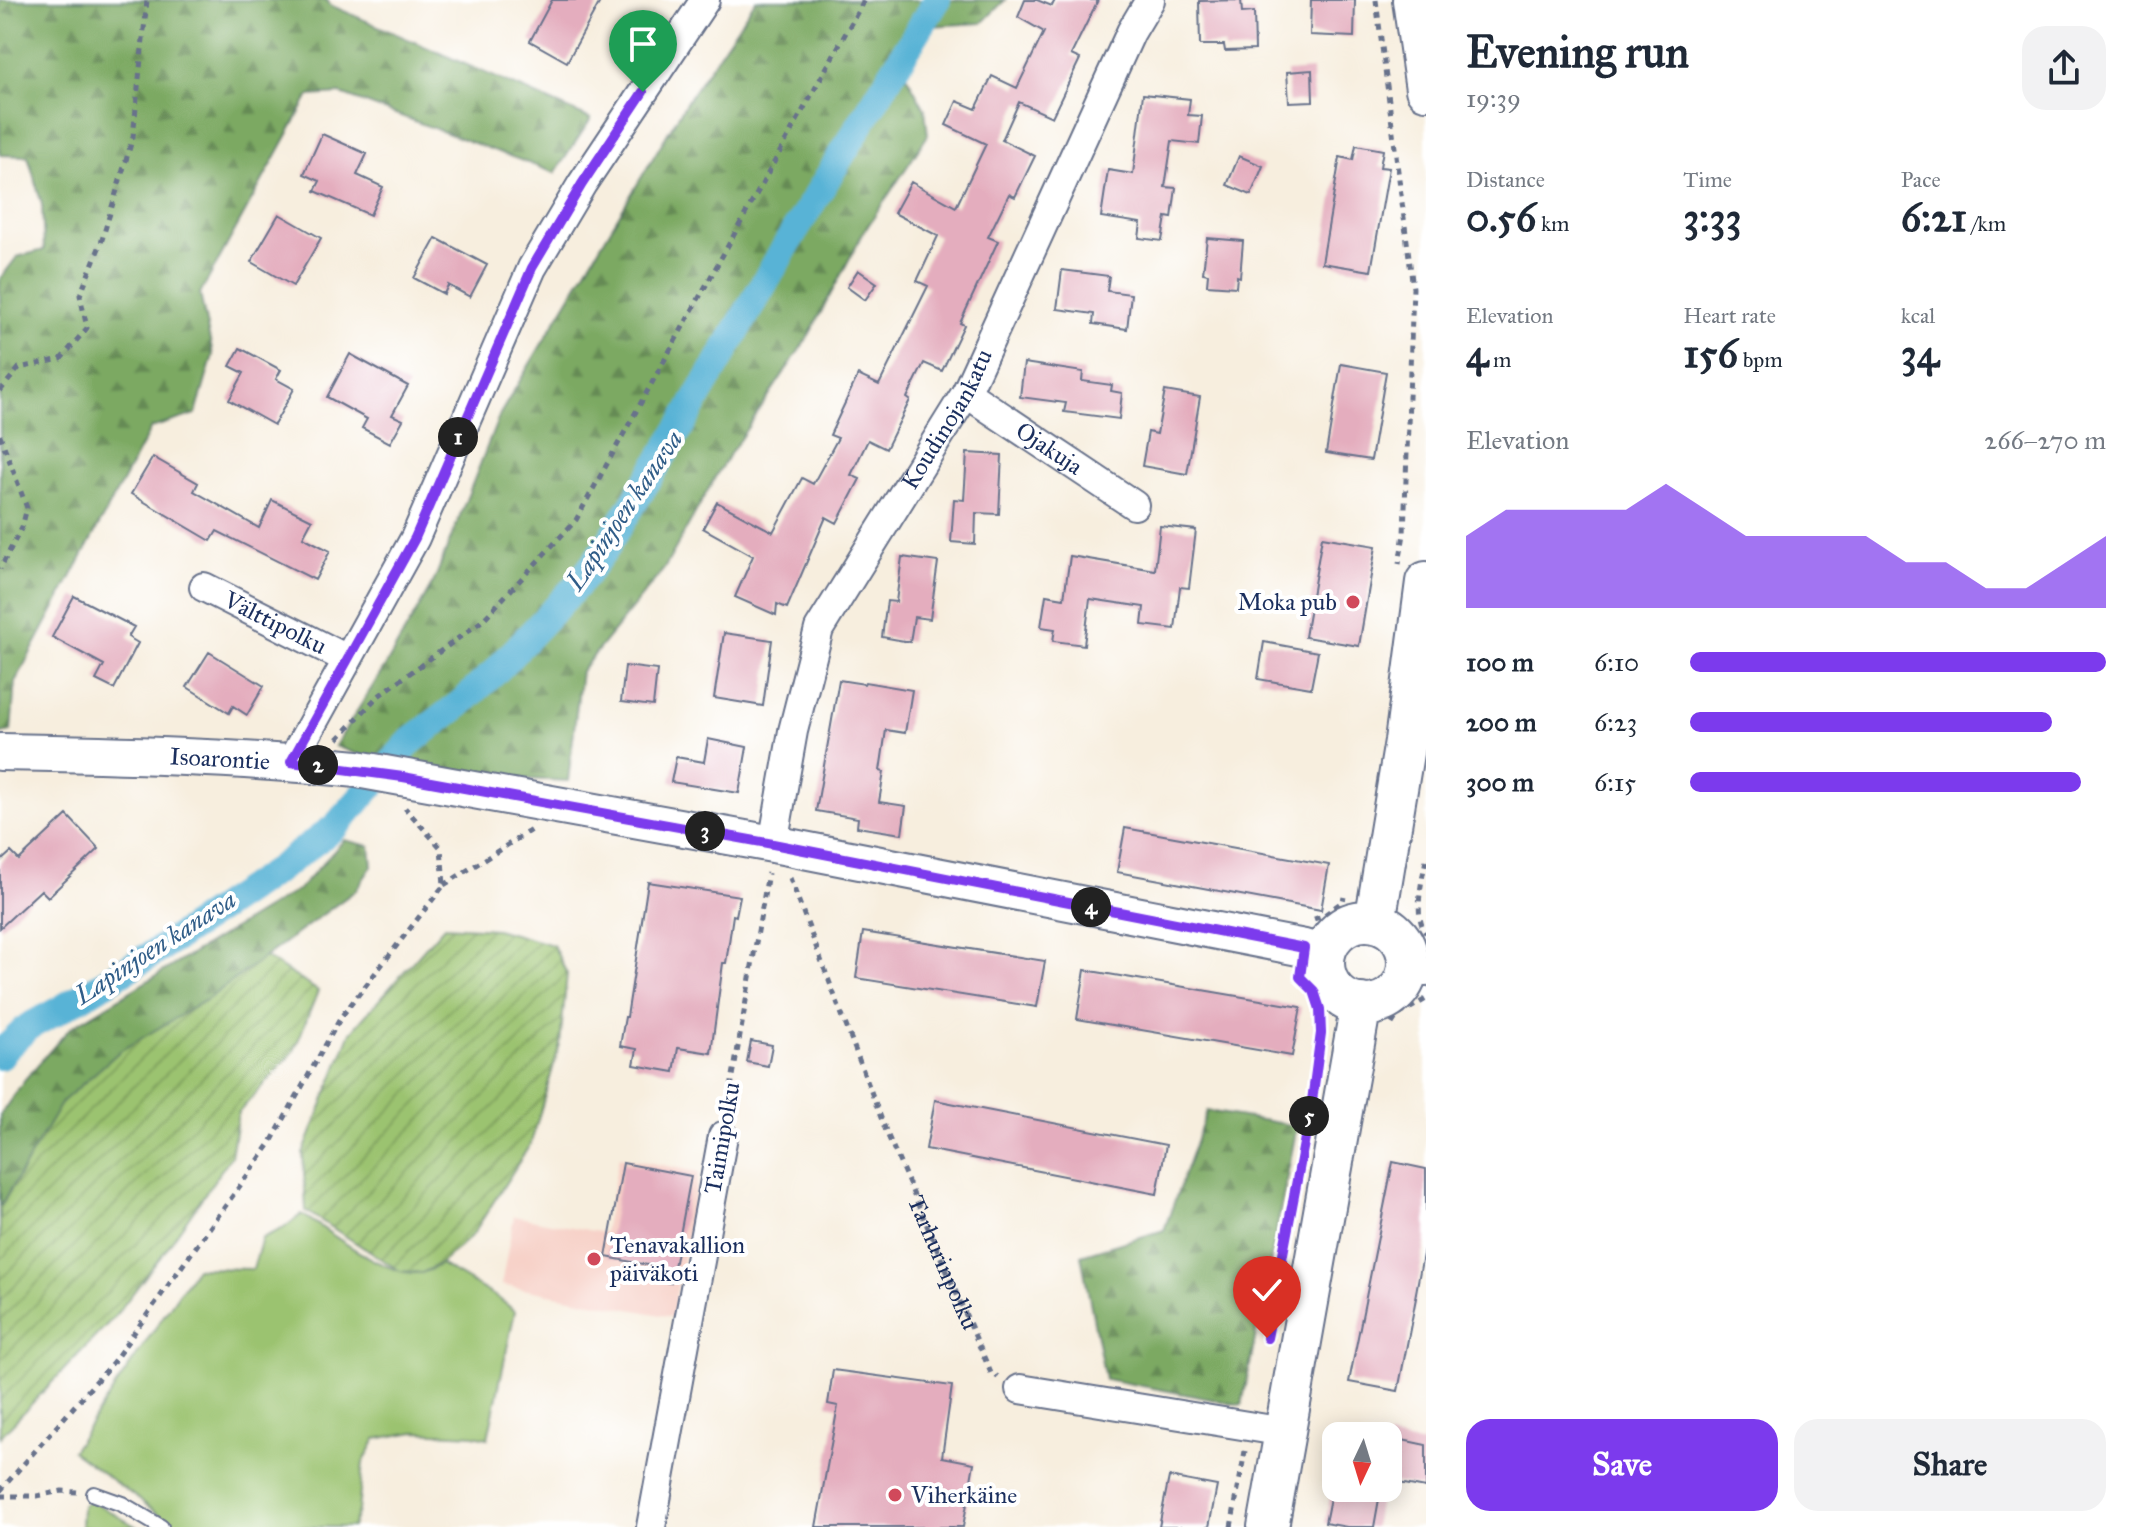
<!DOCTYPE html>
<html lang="en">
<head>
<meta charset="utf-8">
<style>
	:root { --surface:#fff; --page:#f2f2f3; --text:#1f2937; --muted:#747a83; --accent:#7c3aed }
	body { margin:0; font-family:"IM FELL Great Primer",serif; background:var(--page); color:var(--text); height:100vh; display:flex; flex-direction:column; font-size:30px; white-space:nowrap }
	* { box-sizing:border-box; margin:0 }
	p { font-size:26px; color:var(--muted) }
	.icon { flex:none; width:44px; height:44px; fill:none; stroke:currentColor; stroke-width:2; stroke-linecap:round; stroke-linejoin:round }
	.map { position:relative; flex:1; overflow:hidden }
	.details { display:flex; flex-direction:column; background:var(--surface); width:720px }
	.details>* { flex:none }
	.needle { width:52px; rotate:184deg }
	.tools { position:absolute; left:1322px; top:1422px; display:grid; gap:16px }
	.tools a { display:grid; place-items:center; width:80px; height:80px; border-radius:16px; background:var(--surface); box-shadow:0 4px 20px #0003; font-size:40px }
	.pin { position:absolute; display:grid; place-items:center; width:68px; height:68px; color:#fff; margin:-82px -34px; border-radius:50% 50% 50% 0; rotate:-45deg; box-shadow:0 0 8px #0007 }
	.pin .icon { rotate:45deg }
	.km { position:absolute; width:40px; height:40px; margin:-20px; border-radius:50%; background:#222; color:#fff; font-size:22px; line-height:40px; text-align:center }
	.round { display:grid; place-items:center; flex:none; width:84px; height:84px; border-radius:24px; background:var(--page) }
	.headline { display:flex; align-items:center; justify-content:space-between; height:136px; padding:0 40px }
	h1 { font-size:44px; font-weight:700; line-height:60px }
	.metrics { display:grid; grid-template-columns:repeat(3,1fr); gap:12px; height:136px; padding:8px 40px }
	.metrics div { display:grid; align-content:center }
	.metrics b { font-size:40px; font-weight:700 }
	.metrics small { font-size:22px; font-weight:400 }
	.metrics p { font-size:22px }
	.chart { height:224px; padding:16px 40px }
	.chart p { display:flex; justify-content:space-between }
	.chart svg { width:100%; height:144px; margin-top:8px; fill:var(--accent); opacity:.7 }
	.primary-button { display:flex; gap:16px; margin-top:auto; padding:16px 40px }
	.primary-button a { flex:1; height:92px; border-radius:24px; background:var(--accent); color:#fff; font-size:32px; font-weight:700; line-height:92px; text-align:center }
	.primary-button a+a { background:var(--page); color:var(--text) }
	ul { padding:0 40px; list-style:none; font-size:26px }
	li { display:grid; grid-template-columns:128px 96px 1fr; align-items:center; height:60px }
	li i { height:20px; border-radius:10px; background:var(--accent) }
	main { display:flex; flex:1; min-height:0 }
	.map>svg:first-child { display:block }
</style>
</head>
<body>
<main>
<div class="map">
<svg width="1426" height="1527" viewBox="0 0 1426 1527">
	<defs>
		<pattern id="forest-firs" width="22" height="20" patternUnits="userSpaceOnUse" patternTransform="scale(2)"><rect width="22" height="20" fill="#7ca962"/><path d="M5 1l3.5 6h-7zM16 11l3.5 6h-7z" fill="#658a54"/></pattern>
		<pattern id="garden-furrows" width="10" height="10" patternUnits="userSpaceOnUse" patternTransform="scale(2)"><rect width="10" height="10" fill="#9bc36f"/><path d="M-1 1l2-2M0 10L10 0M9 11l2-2" fill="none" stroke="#7e9f5e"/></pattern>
	</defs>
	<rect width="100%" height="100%" fill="#fff"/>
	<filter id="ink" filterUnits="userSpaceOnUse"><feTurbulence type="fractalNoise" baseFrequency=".0125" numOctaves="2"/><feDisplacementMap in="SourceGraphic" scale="16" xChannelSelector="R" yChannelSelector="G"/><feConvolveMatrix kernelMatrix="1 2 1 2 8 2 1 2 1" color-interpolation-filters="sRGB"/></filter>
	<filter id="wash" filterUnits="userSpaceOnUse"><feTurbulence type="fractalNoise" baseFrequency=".006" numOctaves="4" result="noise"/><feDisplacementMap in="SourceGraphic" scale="32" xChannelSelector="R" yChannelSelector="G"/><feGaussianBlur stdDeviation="1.8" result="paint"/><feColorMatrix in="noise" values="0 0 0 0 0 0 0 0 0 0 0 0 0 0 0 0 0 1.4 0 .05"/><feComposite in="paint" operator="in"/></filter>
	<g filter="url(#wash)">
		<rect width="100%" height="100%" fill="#f7eede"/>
		<!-- built -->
		<path fill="#f7d1c8" d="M 619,1157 L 699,1172 L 672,1317 L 501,1285 L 514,1216 L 604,1233 Z"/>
		<!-- grass -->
		<path fill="#9bc36f" stroke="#5b7966" stroke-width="2" d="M 302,1214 C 328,1231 391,1281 423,1272 C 429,1271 435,1267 440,1264 L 498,1298 L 515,1311 L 488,1438 L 474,1435 L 415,1432 L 376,1439 L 363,1463 L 358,1511 L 352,1527 L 177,1527 L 72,1451 L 196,1268 L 253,1269 L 262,1238 L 284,1228 Z
			M 90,1500 L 137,1527 L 81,1527 L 82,1506 Z"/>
		<!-- forest -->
		<path fill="url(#forest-firs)" stroke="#4c6c60" stroke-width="2" d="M 0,0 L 327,0 L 330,5 L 591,119 L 555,173 L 341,94 L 309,96 L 200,294 L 213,355 L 196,414 L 151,428 L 15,682 L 11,732 L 0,733 L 0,279 L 17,257 L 44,250 L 42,205 L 28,156 L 0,155 Z
			M 756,0 L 1005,0 L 982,23 L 929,26 L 900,64 L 925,109 L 928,135 L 862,235 L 808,337 L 718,472 L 664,569 L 581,671 L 568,781 L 411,774 L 335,746 L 386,665 L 434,581 L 500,414 L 687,101 Z
			M 344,840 L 370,846 L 372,866 L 356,890 L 208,999 L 120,1051 L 63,1102 L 0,1208 L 0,1115 L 25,1079 L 70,1028 L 299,889 Z
			M 1207,1111 L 1297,1126 L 1242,1405 L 1105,1379 L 1081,1255 L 1164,1230 Z"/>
		<!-- garden -->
		<path fill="url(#garden-furrows)" stroke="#5b7966" stroke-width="2" d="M 444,926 L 496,929 L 553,945 L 567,974 L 560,1044 L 531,1143 L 473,1234 L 440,1264 L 422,1273 L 400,1271 L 306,1211 L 303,1154 L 351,1032 Z
			M 265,957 L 318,991 L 294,1051 L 238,1113 L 231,1156 L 165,1251 L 115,1316 L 0,1437 L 0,1208 L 62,1102 L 120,1051 L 208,999 Z"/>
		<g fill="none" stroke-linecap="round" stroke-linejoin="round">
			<!-- canal -->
			<path stroke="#58b3d6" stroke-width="28" d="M 0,1056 L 5,1049 L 28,1027 L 61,1009 L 157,951 L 276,871 L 336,826 L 411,741 L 460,704 L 496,671 L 581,581 L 607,546 L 683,423 L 791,237 L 937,0"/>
		</g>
		<g id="blocks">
			<!-- building -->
			<path fill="#e4adbe" d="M 552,0 L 601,0 L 567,62 L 530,41 Z
				M 1025,0 L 1037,0 L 1052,6 L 1055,0 L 1098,0 L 1071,55 L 1080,59 L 1052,117 L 1019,102 L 1002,140 L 1035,156 L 1015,197 L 1009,194 L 988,237 L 998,241 L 960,323 L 964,325 L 942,371 L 924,363 L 907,398 L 910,400 L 886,449 L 868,440 L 851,475 L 860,479 L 837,523 L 826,517 L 787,608 L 777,604 L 776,615 L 735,597 L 753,556 L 703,528 L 717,502 L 773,532 L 802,478 L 813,484 L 838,438 L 830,435 L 858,375 L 879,385 L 928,286 L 917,281 L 938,236 L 894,213 L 911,182 L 956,207 L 986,144 L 946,125 L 957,101 L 976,109 L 992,76 L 1017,88 L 1044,32 L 1018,17 Z
				M 1241,0 L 1242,13 L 1254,12 L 1255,50 L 1225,51 L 1224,45 L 1200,45 L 1199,1 Z
				M 1311,0 L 1355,0 L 1354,37 L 1310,35 Z
				M 1312,70 L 1313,101 L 1289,102 L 1287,72 Z
				M 1143,94 L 1190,99 L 1188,115 L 1202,116 L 1199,144 L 1172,141 L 1165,187 L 1176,188 L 1172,218 L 1166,217 L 1162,241 L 1139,238 L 1141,223 L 1101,217 L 1108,170 L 1133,174 Z
				M 322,134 L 367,154 L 357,175 L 383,187 L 370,215 L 315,191 L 320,181 L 304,174 Z
				M 1356,145 L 1383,150 L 1380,167 L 1389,168 L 1371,271 L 1322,263 L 1340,157 L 1353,160 Z
				M 1239,156 L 1263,166 L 1251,195 L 1227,185 Z
				M 279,214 L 321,238 L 293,286 L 251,262 Z
				M 436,238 L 487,265 L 470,297 L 448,285 L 444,294 L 414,278 Z
				M 1207,238 L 1243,241 L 1240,277 L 1237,276 L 1236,287 L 1207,285 L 1208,274 L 1203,273 Z
				M 858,270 L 877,283 L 865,300 L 847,287 Z
				M 1062,270 L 1109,276 L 1107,291 L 1131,294 L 1127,329 L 1093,324 L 1094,314 L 1057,309 Z
				M 240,348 L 281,370 L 276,379 L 294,389 L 274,425 L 229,400 L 244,373 L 230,366 Z
				M 350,354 L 408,386 L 392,415 L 403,420 L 390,443 L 362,428 L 367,419 L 327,397 Z
				M 1024,363 L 1083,372 L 1082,381 L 1112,385 L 1111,391 L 1122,393 L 1119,419 L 1064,412 L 1066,403 L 1020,397 Z
				M 1341,364 L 1386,372 L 1371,460 L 1326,453 Z
				M 1165,391 L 1200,397 L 1187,474 L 1142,466 L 1148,432 L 1157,434 Z
				M 967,453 L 1002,455 L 999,514 L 976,513 L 975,544 L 951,542 L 954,499 L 964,500 Z
				M 153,457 L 198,483 L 194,491 L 259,528 L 272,500 L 312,520 L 303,537 L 330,551 L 315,580 L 217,531 L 211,541 L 131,494 Z
				M 1160,526 L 1196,530 L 1189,588 L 1180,587 L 1175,629 L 1142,625 L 1144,607 L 1090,599 L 1084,645 L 1053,641 L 1055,629 L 1041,627 L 1046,595 L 1064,598 L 1070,556 L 1155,570 Z
				M 1322,537 L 1376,546 L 1359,646 L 1305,637 Z
				M 902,557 L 938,562 L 930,619 L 914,617 L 910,642 L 882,637 L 887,601 L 896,602 Z
				M 74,596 L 134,627 L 128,637 L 138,643 L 114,689 L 96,680 L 104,665 L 52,637 Z
				M 724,633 L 772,640 L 763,706 L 714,698 Z
				M 1264,642 L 1318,652 L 1311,688 L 1258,679 Z
				M 209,652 L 264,686 L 247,715 L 233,706 L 229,713 L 187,687 Z
				M 625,666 L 657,670 L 653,706 L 621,702 Z
				M 839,680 L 864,684 L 865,682 L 912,690 L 905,733 L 886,730 L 880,771 L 884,772 L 879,802 L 906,806 L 902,834 L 857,827 L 858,818 L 816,811 Z
				M 708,739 L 747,747 L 739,793 L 671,782 L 676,757 L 704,762 Z
				M 67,815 L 99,849 L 48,897 L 41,890 L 0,928 L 0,862 L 11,852 L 19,860 Z
				M 1125,828 L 1329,865 L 1321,910 L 1117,872 Z
				M 648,882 L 740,896 L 736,916 L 733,915 L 726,963 L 723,963 L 711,1053 L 678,1048 L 674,1072 L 634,1065 L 637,1049 L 620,1046 L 625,1017 L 627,1017 Z
				M 863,932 L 1045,961 L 1037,1007 L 856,978 Z
				M 1085,970 L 1301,1007 L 1292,1056 L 1077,1019 Z
				M 751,1041 L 772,1045 L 768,1066 L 747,1062 Z
				M 935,1100 L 1166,1145 L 1157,1194 L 926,1149 Z
				M 1393,1162 L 1426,1169 L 1426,1238 L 1415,1298 L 1416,1298 L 1398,1391 L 1349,1382 Z
				M 623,1163 L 691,1176 L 671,1283 L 650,1280 L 653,1266 L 606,1257 Z
				M 833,1370 L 952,1386 L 942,1457 L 974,1463 L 963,1527 L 816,1527 L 838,1406 L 828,1404 Z
				M 1388,1437 L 1426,1445 L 1426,1488 L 1388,1481 Z
				M 1169,1477 L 1217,1486 L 1209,1527 L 1159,1527 Z
				M 1332,1488 L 1381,1488 L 1374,1527 L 1347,1527 L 1325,1523 Z"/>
		</g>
	</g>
	<g filter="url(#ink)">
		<use href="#blocks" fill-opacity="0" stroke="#68728b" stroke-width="2"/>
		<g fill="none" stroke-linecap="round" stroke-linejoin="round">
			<defs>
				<path id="service" d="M 94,1494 L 122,1504 L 161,1527"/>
				<g id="minor">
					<path id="s2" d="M 966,393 L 1134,505"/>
					<path id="s3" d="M 204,587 L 347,659"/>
					<path d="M 291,762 L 415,538 L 532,268 L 582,184 L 705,0"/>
					<path id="s4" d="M 773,844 L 793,731 L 819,629 L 966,393 L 1131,32 L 1150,0"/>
					<path d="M 1408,968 L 1426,972"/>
					<path d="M 1020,1389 L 1285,1432"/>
					<path d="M 651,1527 L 723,1136"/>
				</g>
				<g id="tertiary">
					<path id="s5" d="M 0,752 C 119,754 239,757 357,769 L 773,844 L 1304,948 L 1325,954"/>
				</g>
				<path id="secondary" d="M 1413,0 L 1426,89
					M1324 963a42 42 0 1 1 84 0a42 42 0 1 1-84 0Z
					M 1375,922 L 1405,741 L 1426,582
					M 1268,1527 L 1361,1004"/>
			</defs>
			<!-- service casing -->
			<use href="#service" stroke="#68728b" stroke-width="18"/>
			<!-- minor casing -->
			<use href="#minor" stroke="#68728b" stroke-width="32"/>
			<!-- tertiary casing -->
			<use href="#tertiary" stroke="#68728b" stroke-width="40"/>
			<!-- secondary casing -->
			<use href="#secondary" stroke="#68728b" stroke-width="44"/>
			<!-- path -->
			<g stroke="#68728b" stroke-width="5" stroke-dasharray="6 6" stroke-linecap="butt">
				<path d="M 1376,0 L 1413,288 L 1404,534 L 1399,564"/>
				<path d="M 0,391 L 19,368 L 61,359 L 87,328 L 80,295 L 101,243 L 133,137 L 147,0"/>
				<path d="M 0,435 L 27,508 L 22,527 L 0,569"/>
				<path d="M 338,739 L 377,697 L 482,621 L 576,520 L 864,0"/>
				<path d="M 1426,860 C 1422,879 1413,916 1426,933"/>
				<path id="s1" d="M 790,878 L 886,1131 L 991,1373 L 998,1377"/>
				<path d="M 444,885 L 531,830"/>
				<path d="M 1314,919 L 1323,916 L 1343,901 L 1344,897"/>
				<path d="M 1303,980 C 1319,997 1320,1009 1321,1032"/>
				<path d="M 1392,1024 L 1397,1016 L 1426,999"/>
				<path d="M 727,1111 L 768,873"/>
				<path d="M 0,1491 L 113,1362 L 270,1144 L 341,1017 L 444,885 L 441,848 L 405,808"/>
				<path d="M 0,1496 L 37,1496 L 62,1491 L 77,1492"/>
				<path d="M 1231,1527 L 1245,1451"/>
			</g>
			<!-- service -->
			<use href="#service" stroke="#fff" stroke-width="14"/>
			<!-- minor -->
			<use href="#minor" stroke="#fff" stroke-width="28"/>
			<!-- tertiary -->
			<use href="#tertiary" stroke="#fff" stroke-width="36"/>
			<!-- secondary -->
			<use href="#secondary" stroke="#fff" stroke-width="40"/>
		</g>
	</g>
	<g fill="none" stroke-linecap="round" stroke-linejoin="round" filter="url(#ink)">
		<defs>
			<path id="route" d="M 643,92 L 582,184 L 532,268 L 415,538 L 291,762 L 403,777 L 773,844 L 1304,948 L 1300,977 L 1314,991 L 1320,1009 L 1321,1033 L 1312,1101 L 1267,1338"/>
		</defs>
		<!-- route casing -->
		<use href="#route" stroke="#fff" stroke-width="16"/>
		<!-- route -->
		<use href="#route" stroke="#7c3aed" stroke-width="10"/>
	</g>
	<!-- markers -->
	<g fill="#d1495b" stroke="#fff" stroke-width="3">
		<circle cx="1353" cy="602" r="8"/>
		<circle cx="594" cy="1259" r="8"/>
		<circle cx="895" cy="1495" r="8"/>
	</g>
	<g text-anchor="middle" stroke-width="8" stroke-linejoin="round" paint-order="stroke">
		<!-- street labels -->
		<g font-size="24" fill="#1b2f5e" stroke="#fff">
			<text dy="8" stroke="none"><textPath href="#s4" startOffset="466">Koudinojankatu</textPath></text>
			<text dy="8" stroke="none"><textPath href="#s2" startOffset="100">Ojakuja</textPath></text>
			<text dy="8" stroke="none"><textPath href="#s3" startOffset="80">Välttipolku</textPath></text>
			<text dy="8" stroke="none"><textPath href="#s5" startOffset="220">Isoarontie</textPath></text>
			<text transform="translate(722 1138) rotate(-80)" y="8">Taimipolku</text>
			<text dy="8" stroke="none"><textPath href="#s1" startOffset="414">Tarhurinpolku</textPath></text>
		</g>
		<!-- poi labels -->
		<g font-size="24" fill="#1b2f5e" stroke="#fff" text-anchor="start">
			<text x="1337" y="610" text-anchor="end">Moka pub</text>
			<text x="610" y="1253">Tenavakallion<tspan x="610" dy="28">päiväkoti</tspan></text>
			<text x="911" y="1503">Viherkäine</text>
		</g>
		<!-- water labels -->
		<g font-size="26" font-style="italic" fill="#305d88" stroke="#fff">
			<text transform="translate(624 510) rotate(-56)" y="9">Lapinjoen kanava</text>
			<text transform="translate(155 947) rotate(-33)" y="9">Lapinjoen kanava</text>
		</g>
	</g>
</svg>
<div class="tools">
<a><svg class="needle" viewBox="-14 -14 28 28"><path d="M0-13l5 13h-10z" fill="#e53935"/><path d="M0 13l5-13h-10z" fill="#747a83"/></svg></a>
</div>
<div class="pin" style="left:643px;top:92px;background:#1e9e55"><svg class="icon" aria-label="arrive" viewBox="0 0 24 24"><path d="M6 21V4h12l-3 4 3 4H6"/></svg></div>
<div class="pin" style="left:1267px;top:1338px;background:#d93025"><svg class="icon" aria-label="check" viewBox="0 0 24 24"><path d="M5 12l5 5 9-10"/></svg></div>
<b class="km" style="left:458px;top:437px">1</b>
<b class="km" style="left:318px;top:765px">2</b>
<b class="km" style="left:705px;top:831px">3</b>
<b class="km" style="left:1091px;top:907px">4</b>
<b class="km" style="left:1309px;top:1116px">5</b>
</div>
<section class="details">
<div class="headline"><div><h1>Evening run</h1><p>19:39</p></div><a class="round"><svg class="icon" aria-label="share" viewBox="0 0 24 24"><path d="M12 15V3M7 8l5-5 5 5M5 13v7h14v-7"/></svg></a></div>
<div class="metrics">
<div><p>Distance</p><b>0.56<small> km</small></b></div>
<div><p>Time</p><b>3:33</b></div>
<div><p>Pace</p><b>6:21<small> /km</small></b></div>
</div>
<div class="metrics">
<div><p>Elevation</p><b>4<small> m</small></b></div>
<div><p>Heart rate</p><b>156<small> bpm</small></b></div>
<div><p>kcal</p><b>34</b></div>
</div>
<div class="chart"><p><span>Elevation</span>266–270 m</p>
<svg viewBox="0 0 160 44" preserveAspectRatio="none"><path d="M0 44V22L10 14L20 14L30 14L40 14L50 6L60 14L70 22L80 22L90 22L100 22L110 30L120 30L130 38L140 38L150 30L160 22V44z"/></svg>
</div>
<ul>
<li><b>100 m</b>6:10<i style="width:100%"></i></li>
<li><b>200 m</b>6:23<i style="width:87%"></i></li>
<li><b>300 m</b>6:15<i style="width:94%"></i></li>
</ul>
<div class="primary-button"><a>Save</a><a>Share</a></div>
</section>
</main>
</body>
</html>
